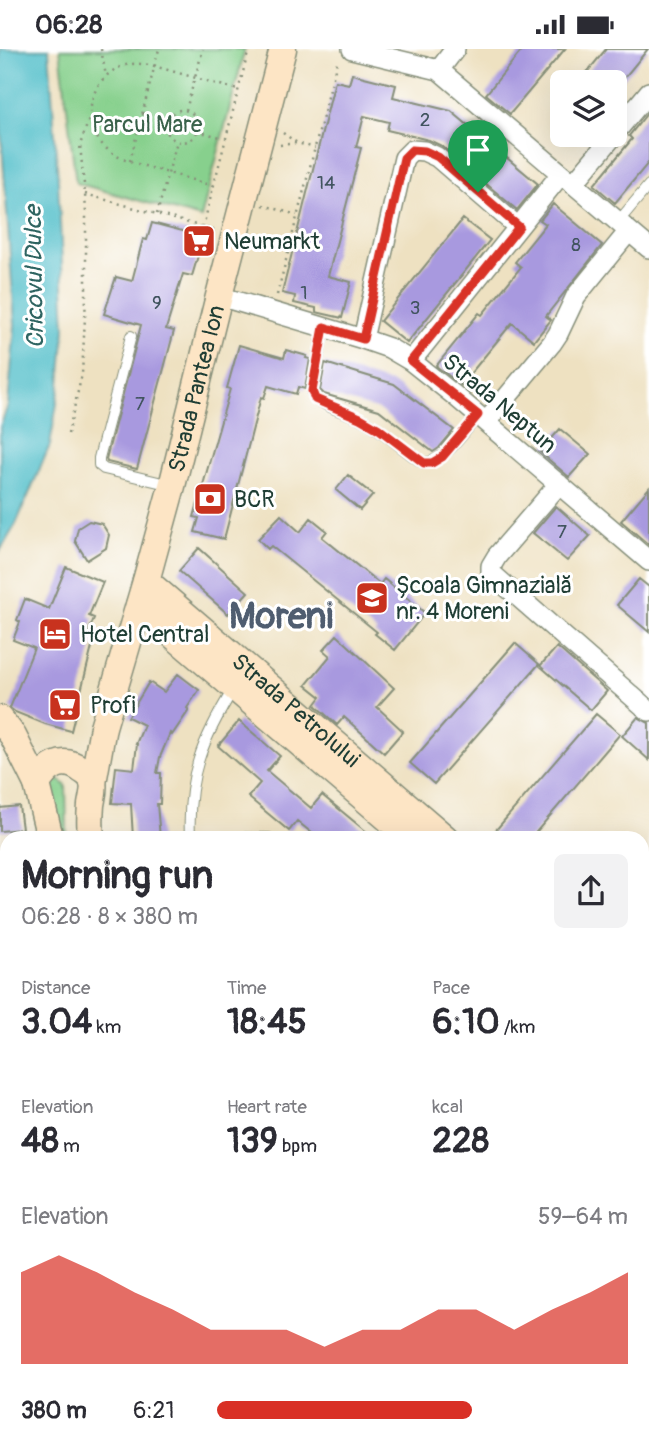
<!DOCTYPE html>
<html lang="en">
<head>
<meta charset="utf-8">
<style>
	:root { --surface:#fff; --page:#f2f2f3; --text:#2b2b33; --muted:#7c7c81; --accent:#d93025 }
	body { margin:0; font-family:Pangolin,sans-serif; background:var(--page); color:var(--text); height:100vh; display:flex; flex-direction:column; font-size:26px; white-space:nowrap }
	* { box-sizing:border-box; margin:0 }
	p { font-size:23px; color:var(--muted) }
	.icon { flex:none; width:38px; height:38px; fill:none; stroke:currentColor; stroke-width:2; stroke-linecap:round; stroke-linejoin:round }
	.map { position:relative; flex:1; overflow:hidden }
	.drawer { position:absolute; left:0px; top:782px; width:649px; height:621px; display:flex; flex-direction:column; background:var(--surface); border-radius:21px 21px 0 0; box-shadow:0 7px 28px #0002 }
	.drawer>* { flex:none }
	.buttons { position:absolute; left:550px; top:21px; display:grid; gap:14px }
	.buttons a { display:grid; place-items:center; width:77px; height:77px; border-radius:10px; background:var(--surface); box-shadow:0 7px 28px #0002; font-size:35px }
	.pin { position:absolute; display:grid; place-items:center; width:60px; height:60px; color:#fff; margin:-72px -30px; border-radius:50% 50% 50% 0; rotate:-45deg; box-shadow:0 0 7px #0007 }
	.pin .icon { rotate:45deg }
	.round { display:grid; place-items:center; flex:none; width:74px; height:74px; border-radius:10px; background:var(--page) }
	.summary { display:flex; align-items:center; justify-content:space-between; height:119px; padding:0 21px }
	h1 { font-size:38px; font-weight:700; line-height:52px }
	.stats { display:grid; grid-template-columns:repeat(3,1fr); gap:10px; height:119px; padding:7px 21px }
	.stats div { display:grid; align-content:center }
	.stats b { font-size:35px; font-weight:700 }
	.stats small { font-size:19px; font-weight:400 }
	.stats p { font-size:19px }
	.chart { height:196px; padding:14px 21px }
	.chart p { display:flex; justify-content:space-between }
	.chart svg { width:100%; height:126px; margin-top:7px; fill:var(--accent); opacity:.7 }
	ul { padding:0 21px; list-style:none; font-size:23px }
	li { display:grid; grid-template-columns:112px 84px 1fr; align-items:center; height:52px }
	li i { height:18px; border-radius:9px; background:var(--accent) }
	.status { display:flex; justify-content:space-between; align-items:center; height:49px; padding:0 35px; background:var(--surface); direction:ltr }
	.status svg { height:19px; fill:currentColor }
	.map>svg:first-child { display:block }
</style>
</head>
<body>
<div class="status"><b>06:28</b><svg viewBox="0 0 49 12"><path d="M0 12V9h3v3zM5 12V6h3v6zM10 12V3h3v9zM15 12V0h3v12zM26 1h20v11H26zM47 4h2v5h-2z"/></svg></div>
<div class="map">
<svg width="649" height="1403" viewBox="0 0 649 1403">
	<rect width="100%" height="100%" fill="#fff"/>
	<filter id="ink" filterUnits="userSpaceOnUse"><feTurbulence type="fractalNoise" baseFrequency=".0143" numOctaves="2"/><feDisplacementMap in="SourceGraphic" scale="14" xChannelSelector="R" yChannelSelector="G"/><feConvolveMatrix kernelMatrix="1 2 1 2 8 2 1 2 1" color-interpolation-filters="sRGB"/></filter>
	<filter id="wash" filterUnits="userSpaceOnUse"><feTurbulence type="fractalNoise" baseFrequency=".00686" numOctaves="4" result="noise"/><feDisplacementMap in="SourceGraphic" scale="28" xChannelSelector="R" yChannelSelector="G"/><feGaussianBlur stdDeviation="1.57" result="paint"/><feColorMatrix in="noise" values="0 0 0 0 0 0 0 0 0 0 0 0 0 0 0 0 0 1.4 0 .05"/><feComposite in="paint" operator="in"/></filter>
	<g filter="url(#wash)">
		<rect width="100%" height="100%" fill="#eee1c1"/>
		<!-- green -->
		<path fill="#87d08d" stroke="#538660" stroke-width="2" d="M 60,0 L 245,0 L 201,169 L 76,134 Z
			M 53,730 L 61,732 L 66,737 L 67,789 L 55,789 L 45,735 Z
			M 649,1034 L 649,1403 L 556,1403 L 552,1397 L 642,1396 L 642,1040 Z"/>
		<!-- water -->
		<path fill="#52bfca" stroke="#387e7f" stroke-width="2" d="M 0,0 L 49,0 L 58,131 L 65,280 L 60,336 L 50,396 L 16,475 L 0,502 L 0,378 L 8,356 L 15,276 L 0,67 Z"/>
		<g id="blocks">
			<!-- building -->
			<path fill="#a899df" d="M 523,0 L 565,0 L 510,65 L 486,45 Z
				M 606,0 L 648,0 L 621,33 L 579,33 Z
				M 352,25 L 396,36 L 393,48 L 451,62 L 538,135 L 517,161 L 442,97 L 429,91 L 387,81 L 389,73 L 364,67 L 356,98 L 361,99 L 328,227 L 351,233 L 342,269 L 316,263 L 316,259 L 294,254 L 295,247 L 282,244 L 335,32 L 349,35 Z
				M 649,62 L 649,113 L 615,154 L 594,136 L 632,90 L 629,87 Z
				M 553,155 L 602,196 L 546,267 L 551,271 L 534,292 L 512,274 L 461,336 L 436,317 L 479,264 L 482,266 L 521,218 L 515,213 L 546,175 L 540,171 Z
				M 463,170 L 490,191 L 407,294 L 380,272 Z
				M 152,174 L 198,186 L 202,193 L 192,227 L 183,225 L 166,280 L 174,282 L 137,420 L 107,413 L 106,410 L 141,276 L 104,265 L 116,228 L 132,232 L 143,190 L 147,191 Z
				M 239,296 L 284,309 L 286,301 L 307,307 L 306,309 L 310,310 L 305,340 L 298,338 L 296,345 L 268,337 L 264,349 L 261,348 L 224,490 L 195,483 L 199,469 L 194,468 L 230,340 L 227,339 Z
				M 325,314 L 394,335 L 454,381 L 439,399 L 433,403 L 379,361 L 324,345 L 320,341 Z
				M 560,380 L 590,405 L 569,428 L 540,403 Z
				M 348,426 L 373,446 L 360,461 L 336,441 Z
				M 649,439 L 649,496 L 621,472 Z
				M 556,457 L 590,487 L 567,512 L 533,484 Z
				M 281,466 L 300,483 L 311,469 L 327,482 L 322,488 L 380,535 L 384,530 L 425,564 L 395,601 L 375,585 L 377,583 L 271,497 L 268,500 L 258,490 Z
				M 89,472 L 102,475 L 109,486 L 106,499 L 87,511 L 75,492 L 78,479 Z
				M 199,499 L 248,543 L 228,565 L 179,522 Z
				M 66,518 L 103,533 L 89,567 L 94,569 L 87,587 L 94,590 L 71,682 L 45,675 L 15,663 L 10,659 L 34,599 L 13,591 L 20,573 L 17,571 L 25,550 L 49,560 Z
				M 639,530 L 649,538 L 649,583 L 617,556 Z
				M 337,586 L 394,639 L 377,658 L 403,682 L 384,704 L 344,668 L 337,676 L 315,656 L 321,648 L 306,636 L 330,607 L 323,601 Z
				M 515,594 L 539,615 L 434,735 L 410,714 Z
				M 557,598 L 607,642 L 591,661 L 540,617 Z
				M 178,625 L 199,641 L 187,659 L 189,661 L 172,686 L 170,684 L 160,708 L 157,724 L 161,724 L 160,755 L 157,755 L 160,789 L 133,789 L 131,755 L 112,754 L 116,718 L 134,720 L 137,695 L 136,695 L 144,676 L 128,668 L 149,633 L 164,643 Z
				M 596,665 L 620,685 L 531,789 L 489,789 Z
				M 638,668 L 649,674 L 649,711 L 622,687 Z
				M 239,672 L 280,707 L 267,722 L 311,759 L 322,746 L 374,789 L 318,789 L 297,772 L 289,782 L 248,748 L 260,734 L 218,697 Z
				M 19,757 L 22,780 L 0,782 L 0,759 Z"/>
		</g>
	</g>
	<g filter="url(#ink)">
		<use href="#blocks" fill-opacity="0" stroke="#868f7a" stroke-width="2"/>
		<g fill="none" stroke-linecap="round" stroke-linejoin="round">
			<defs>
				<path id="lane" d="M 618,173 L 649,136
					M 324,278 L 312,343 C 320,358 344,362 359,369 C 384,380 401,401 424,414 C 445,413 465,382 478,366
					M 131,287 L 99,409 L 99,416 L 104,420 L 171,436
					M 189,788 L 269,789
					M 190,789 C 187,727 202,691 234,639
					M 0,979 L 7,982
					M 0,1239 L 7,1242"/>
				<path id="street" d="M 352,0 L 439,21 L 649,199
					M 439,21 L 455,0
					M 614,85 L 649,43
					M 573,135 L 614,86
					M 219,247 L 363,290 L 389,299 L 411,312 L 454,346 L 649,512
					M 363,290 L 404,109 L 412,101 L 424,102 L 437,108 L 518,178
					M 411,312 L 561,125
					M 486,373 L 552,294 L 558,285 L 576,247 L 629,182
					M 559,435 L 497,507 L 491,517 L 491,524 L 649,662
					M 642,892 L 649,884
					M 224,1403 L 236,1396"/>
				<g id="secondary">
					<path id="s1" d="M 146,532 L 445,789"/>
					<path d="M 139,557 L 411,789"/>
					<path d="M 0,670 L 13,687 L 37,735"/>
					<path id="s2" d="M 93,734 L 103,678 L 146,532 L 172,437 L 219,247 L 283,0"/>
					<path d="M 50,789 L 37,735 C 47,718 62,706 82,721 C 86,723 92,728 93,733 C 95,739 92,749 91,756 C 90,767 90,778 91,789"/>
					<path d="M 642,960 L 649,966"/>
					<path d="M 642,990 L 649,996"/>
					<path d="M 0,1027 L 7,1009"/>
					<path d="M 385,1396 L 389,1403"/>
				</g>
			</defs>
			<!-- lane casing -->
			<use href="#lane" stroke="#868f7a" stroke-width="12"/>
			<!-- street casing -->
			<use href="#street" stroke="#868f7a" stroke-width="22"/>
			<!-- secondary casing -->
			<use href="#secondary" stroke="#868f7a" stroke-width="29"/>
			<!-- path -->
			<path stroke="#868f7a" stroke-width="2.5" stroke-dasharray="2 5" stroke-linecap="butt" d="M 101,0 L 106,27
				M 186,61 L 203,0
				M166 77a16 16 0 1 1 32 0a16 16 0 1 1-32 0Z
				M 142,65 L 166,72
				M 197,82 L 224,89
				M 283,84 L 297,94
				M 280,96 L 297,94 L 315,99
				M 130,112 L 159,0
				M 213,137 C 193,131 172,125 151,119 C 136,114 119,111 107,100 C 79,76 88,29 123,17 C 134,13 144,15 154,17 L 238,41
				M 85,145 L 214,181
				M 263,156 L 297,166
				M 157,165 L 177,92
				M 203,178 L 249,0
				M 277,246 L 338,9
				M 68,385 L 82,325 L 86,249 L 86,165 L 85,145 L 80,96 L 89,70"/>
			<!-- lane -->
			<use href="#lane" stroke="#fff" stroke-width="10"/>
			<!-- street -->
			<use href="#street" stroke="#fff" stroke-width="19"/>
			<!-- secondary -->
			<use href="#secondary" stroke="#fde5c5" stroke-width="26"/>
		</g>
	</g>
	<g fill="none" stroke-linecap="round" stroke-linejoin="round" filter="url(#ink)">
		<defs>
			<path id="route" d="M 412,101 L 425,102 L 438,108 L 519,178 L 411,312 L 478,366 L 442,408 L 432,414 L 424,414 L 379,380 L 360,369 L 315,350 L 312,342 L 324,278 L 363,290 L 404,109 Z"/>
		</defs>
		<!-- route casing -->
		<use href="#route" stroke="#fff" stroke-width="14"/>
		<!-- route -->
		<use href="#route" stroke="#d93025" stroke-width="9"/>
	</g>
	<!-- icons -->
	<defs>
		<symbol id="supermarket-square" viewBox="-11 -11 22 22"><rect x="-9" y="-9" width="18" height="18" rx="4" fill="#c8321e" stroke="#fff"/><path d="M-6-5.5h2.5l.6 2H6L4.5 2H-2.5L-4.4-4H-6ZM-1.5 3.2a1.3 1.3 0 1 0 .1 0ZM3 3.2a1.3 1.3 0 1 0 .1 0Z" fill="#fff"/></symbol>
		<symbol id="bank-square" viewBox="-11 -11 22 22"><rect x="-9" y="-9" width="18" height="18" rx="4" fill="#c8321e" stroke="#fff"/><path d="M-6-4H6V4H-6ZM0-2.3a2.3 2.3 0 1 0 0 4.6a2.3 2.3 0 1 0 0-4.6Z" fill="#fff"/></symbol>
		<symbol id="school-square" viewBox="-11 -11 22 22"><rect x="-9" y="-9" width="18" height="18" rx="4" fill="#c8321e" stroke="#fff"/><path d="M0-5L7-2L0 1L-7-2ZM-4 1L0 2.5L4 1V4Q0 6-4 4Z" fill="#fff"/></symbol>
		<symbol id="hotel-square" viewBox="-11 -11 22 22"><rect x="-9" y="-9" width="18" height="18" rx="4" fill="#c8321e" stroke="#fff"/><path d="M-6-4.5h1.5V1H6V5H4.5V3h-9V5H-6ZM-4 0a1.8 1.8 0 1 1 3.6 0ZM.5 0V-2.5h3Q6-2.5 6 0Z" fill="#fff"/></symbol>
	</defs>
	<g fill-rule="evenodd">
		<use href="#supermarket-square" x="180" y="173" width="38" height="38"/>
		<use href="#bank-square" x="191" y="431" width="38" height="38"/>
		<use href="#school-square" x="353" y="530" width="38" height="38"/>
		<use href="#hotel-square" x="36" y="566" width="38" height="38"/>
		<use href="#supermarket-square" x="46" y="637" width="38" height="38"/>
	</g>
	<g text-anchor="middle" stroke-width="6" stroke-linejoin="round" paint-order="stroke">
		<!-- number labels -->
		<g font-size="19" fill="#41545f">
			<text x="425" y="77">2</text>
			<text x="326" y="140">14</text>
			<text x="576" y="202">8</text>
			<text x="304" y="250">1</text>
			<text x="157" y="260">9</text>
			<text x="415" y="265">3</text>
			<text x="140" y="361">7</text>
			<text x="562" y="489">7</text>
		</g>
		<!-- park labels -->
		<g font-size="23" fill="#39624a" stroke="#fff">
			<text x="147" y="83">Parcul Mare</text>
		</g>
		<!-- poi labels -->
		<g font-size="23" fill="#1f3d34" stroke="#fff" text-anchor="start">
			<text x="224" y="200">Neumarkt</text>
			<text x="234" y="458">BCR</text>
			<text x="396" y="544">Școala Gimnazială<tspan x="396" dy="26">nr. 4 Moreni</tspan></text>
			<text x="80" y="593">Hotel Central</text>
			<text x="90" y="664">Profi</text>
		</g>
		<!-- street labels -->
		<g font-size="23" fill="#1f3d34" stroke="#fff">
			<text dy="8" stroke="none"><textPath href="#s2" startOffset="408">Strada Pantea Ion</textPath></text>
			<text transform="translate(500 354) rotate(40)" y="8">Strada Neptun</text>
			<text dy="8" stroke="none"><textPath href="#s1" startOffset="198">Strada Petrolului</textPath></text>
		</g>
		<!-- water labels -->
		<g font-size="24" font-style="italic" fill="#2e6461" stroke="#fff">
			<text transform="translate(34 228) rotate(-91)" y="8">Cricovul Dulce</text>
		</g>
		<!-- town labels -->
		<g font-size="37" font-weight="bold" fill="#4f5d70" stroke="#fff">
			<text x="281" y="579">Moreni</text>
		</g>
	</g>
</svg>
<div class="buttons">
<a><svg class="icon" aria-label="layers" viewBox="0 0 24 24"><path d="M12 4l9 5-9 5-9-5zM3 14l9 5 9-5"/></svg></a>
</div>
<div class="pin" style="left:478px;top:143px;background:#1e9e55"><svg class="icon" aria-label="arrive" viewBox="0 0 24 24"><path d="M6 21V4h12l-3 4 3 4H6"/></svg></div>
<section class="drawer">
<div class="summary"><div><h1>Morning run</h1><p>06:28 · 8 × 380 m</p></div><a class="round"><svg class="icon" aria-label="share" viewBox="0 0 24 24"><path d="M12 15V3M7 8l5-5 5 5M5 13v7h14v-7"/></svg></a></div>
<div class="stats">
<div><p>Distance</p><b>3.04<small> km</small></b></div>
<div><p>Time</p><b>18:45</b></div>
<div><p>Pace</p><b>6:10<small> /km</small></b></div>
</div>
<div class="stats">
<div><p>Elevation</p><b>48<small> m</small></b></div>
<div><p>Heart rate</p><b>139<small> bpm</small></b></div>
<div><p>kcal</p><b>228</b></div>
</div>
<div class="chart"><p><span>Elevation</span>59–64 m</p>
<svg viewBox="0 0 160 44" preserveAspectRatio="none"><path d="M0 44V12L10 6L20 12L30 19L40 25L50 32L60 32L70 32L80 38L90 32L100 32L110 25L120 25L130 32L140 25L150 19L160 12V44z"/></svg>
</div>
<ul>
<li><b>380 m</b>6:21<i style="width:62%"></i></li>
</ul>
</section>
</div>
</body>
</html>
